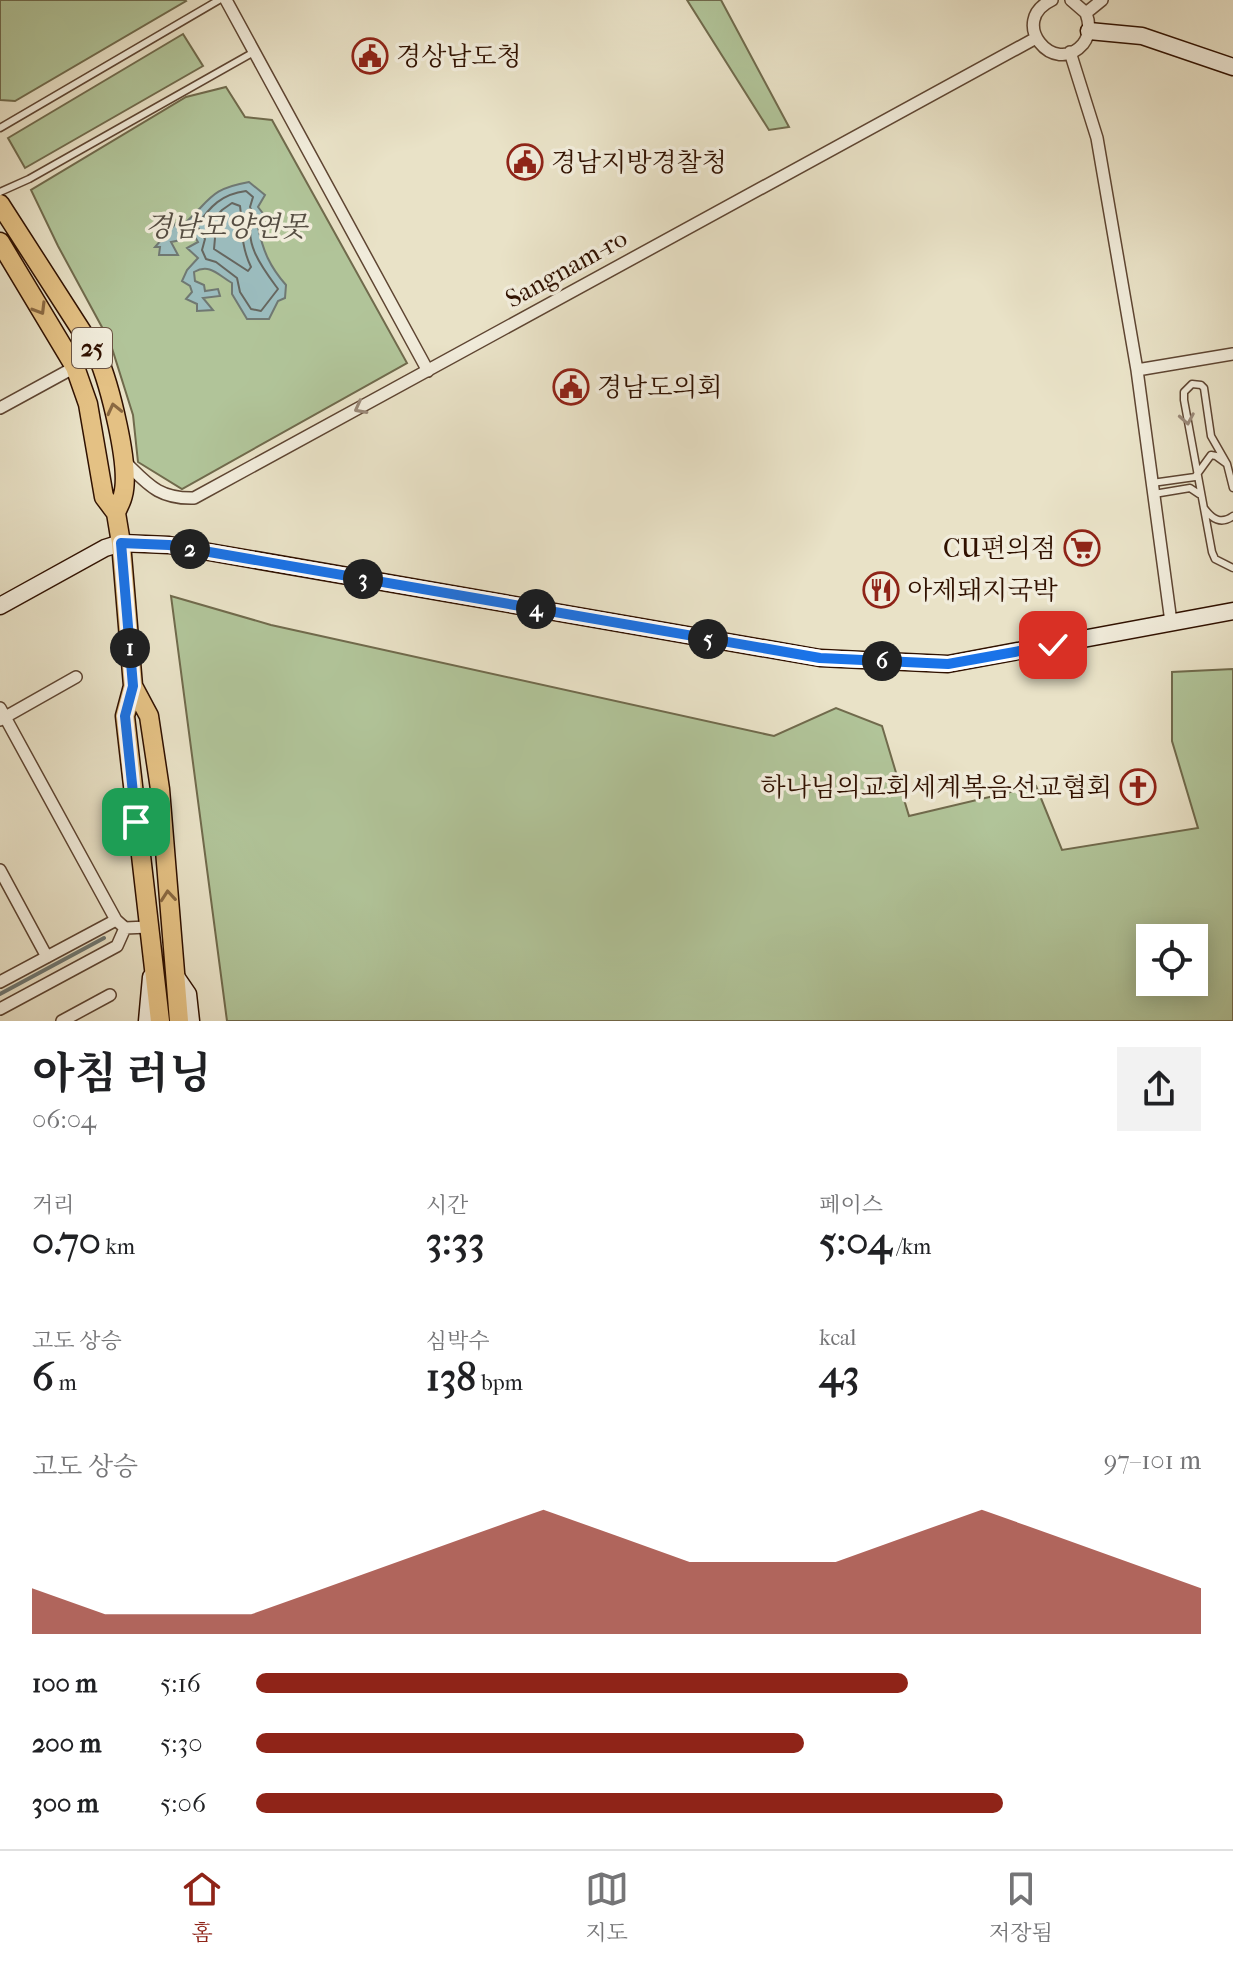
<!DOCTYPE html>
<html lang="ko">
<head>
<meta charset="utf-8">
<style>
	:root { --surface:#fff; --page:#f2f2f2; --text:#202124; --muted:#757577; --line:#e0e0e0; --accent:#8f2418 }
	body { margin:0; font-family:"IM FELL French Canon","Noto Serif KR",serif; background:var(--page); color:var(--text); height:100vh; display:flex; flex-direction:column; font-size:30px; white-space:nowrap }
	* { box-sizing:border-box; margin:0 }
	p { font-size:26px; color:var(--muted) }
	.icon { flex:none; width:44px; height:44px; fill:none; stroke:currentColor; stroke-width:2; stroke-linecap:round; stroke-linejoin:round }
	.map { position:relative; height:1021px; overflow:hidden }
	.panel { display:flex; flex-direction:column; background:var(--surface); flex:1 }
	.panel>* { flex:none }
	.controls { position:absolute; left:1136px; top:924px; display:grid; gap:16px }
	.controls a { display:grid; place-items:center; width:72px; height:72px; border-radius:0px; background:var(--surface); box-shadow:0 4px 20px #0003; font-size:40px }
	.pin { position:absolute; display:grid; place-items:center; width:68px; height:68px; color:#fff; margin:-34px; border-radius:16px; box-shadow:0 4px 12px #0006 }
	.km { position:absolute; width:40px; height:40px; margin:-20px; border-radius:50%; background:#222; color:#fff; font-size:22px; line-height:40px; text-align:center }
	.round { display:grid; place-items:center; flex:none; width:84px; height:84px; border-radius:0px; background:var(--page) }
	.head { display:flex; align-items:center; justify-content:space-between; height:136px; padding:0 32px }
	h1 { font-size:44px; font-weight:700; line-height:60px }
	.stats { display:grid; grid-template-columns:repeat(3,1fr); gap:12px; height:136px; padding:8px 32px }
	.stats div { display:grid; align-content:center }
	.stats b { font-size:40px; font-weight:700 }
	.stats small { font-size:22px; font-weight:400 }
	.stats p { font-size:22px }
	.chart { height:224px; padding:16px 32px }
	.chart p { display:flex; justify-content:space-between }
	.chart svg { width:100%; height:144px; margin-top:8px; fill:var(--accent); opacity:.7 }
	ul { padding:0 32px; list-style:none; font-size:26px }
	li { display:grid; grid-template-columns:128px 96px 1fr; align-items:center; height:60px }
	li i { height:20px; border-radius:10px; background:var(--accent) }
	.tab-bar { display:flex; justify-content:space-around; align-items:center; height:112px; border-top:2px solid var(--line); background:var(--surface); font-size:22px; color:var(--muted) }
	.tab-bar a { display:grid; justify-items:center; gap:4px }
	.tab-bar .selected { color:var(--accent) }
	.map>svg:first-child { display:block }
</style>
</head>
<body>
<div class="map">
<svg width="1233" height="1021" viewBox="0 0 1233 1021">
	<rect width="100%" height="100%" fill="#e9e2c7"/>
	<filter id="stains"><feTurbulence type="fractalNoise" baseFrequency=".0025" numOctaves="4"/><feColorMatrix values="0 0 0 0 .2 0 0 0 0 .09 0 0 0 0 .02 0 0 0 .5 -.17"/></filter>
	<radialGradient id="worn" r=".72"><stop offset=".6" stop-color="#630" stop-opacity="0"/><stop offset="1" stop-color="#630" stop-opacity=".3"/></radialGradient>
	<!-- green -->
	<path fill="#b1c499" stroke="#706a4c" stroke-width="2" fill-rule="evenodd" d="M 0,0 L 185,0 L 186,1 L 15,101 L 0,100 Z
		M 687,0 L 721,0 L 789,127 L 769,130 Z
		M 183,34 L 203,66 L 25,168 L 8,138 Z
		M 226,87 L 245,117 L 272,120 L 407,363 L 182,489 L 138,462 L 133,415 L 110,342 L 58,246 L 31,190 L 186,97 Z
		M 171,596 L 271,625 L 774,736 L 836,708 L 882,726 L 909,816 L 1036,786 L 1062,850 L 1198,828 L 1172,741 L 1172,672 L 1233,669 L 1233,1021 L 227,1021 ZM 1150,938 L 1194,938 L 1194,982 L 1150,982 Z"/>
	<!-- water -->
	<path fill="#9bbcbe" stroke="#707872" stroke-width="2" d="M 249,182 L 265,195 L 258,207 L 265,216 L 258,227 C 263,251 270,267 286,285 L 285,298 L 278,301 L 269,319 L 247,319 L 232,294 L 232,283 C 218,275 210,263 194,272 L 195,281 L 204,285 L 205,291 L 218,289 L 220,296 L 203,298 L 213,310 L 197,311 L 197,304 L 186,299 L 192,292 L 190,286 L 182,281 L 187,270 L 198,258 L 187,248 L 198,242 L 194,235 L 186,234 L 181,240 L 171,242 L 178,255 L 159,255 L 160,247 L 155,247 L 183,215 L 184,224 C 211,200 209,189 249,182 Z"/>
	<g fill="none" stroke-linecap="round" stroke-linejoin="round">
		<!-- shore -->
		<path stroke="#66665f" stroke-width="2" d="M 246,191 L 253,197 L 250,207 L 254,217 C 241,241 264,270 278,289 L 261,311 L 251,309 L 240,292 L 237,278 L 216,262 L 206,259 L 202,250 L 205,239 L 197,226 C 210,206 222,194 246,191 Z
			M 232,203 L 240,206 C 243,228 240,244 251,267 L 248,271 L 214,249 L 215,238 L 210,224 L 222,210 Z"/>
		<!-- stream -->
		<path stroke="#707872" stroke-width="4" d="M 0,994 L 104,938"/>
		<defs>
			<path id="lane" d="M 0,128 L 219,0
				M 0,192 L 29,179 L 254,52
				M 1227,464 L 1211,436 L 1204,388 L 1201,385 L 1192,384 L 1184,392 L 1184,400 L 1212,552 L 1215,559 L 1233,568
				M 1152,483 L 1195,477 L 1211,455 L 1216,456 L 1227,464 L 1233,488
				M 1154,494 L 1190,488 L 1199,494
				M 1204,508 C 1212,519 1221,525 1233,516"/>
			<path id="street" d="M 226,0 L 428,371
				M 1052,0 C 1007,21 1054,78 1083,44 C 1090,35 1090,24 1086,13 L 1071,0
				M 1086,13 L 1102,0
				M 1070,52 L 1097,138 L 1137,370 L 1171,622
				M 1137,370 L 1233,354
				M 0,408 L 97,355
				M 122,459 C 147,483 157,499 194,498 L 1036,38
				M 0,708 L 116,920 L 125,928 L 148,927
				M 0,720 L 76,677
				M 0,870 L 47,957
				M 0,982 L 116,920
				M 0,1009 L 117,946 L 125,928
				M 62,1021 L 110,995"/>
			<path id="secondary" d="M 1089,31 L 1142,36 L 1233,67
				M 0,606 L 105,548 L 121,543 L 169,545 L 820,658 L 948,664 L 1233,611
				M 175,975 L 188,994 L 191,1021
				M 147,1021 L 151,977"/>
			<path id="primary" d="M 0,204 L 97,355 C 109,383 131,466 123,495 C 122,501 118,507 116,513
				M 0,242 L 75,367 L 88,404 L 104,497 L 116,513 L 121,543 L 133,686 L 125,716 L 160,1021
				M 133,686 L 149,716 L 160,789 L 179,1021"/>
		</defs>
		<!-- lane casing -->
		<use href="#lane" stroke="#5e4532" stroke-width="9"/>
		<!-- street casing -->
		<use href="#street" stroke="#5e4532" stroke-width="14"/>
		<!-- secondary casing -->
		<use href="#secondary" stroke="#301100" stroke-width="19"/>
		<!-- primary casing -->
		<use href="#primary" stroke="#301100" stroke-width="21"/>
		<!-- lane -->
		<use href="#lane" stroke="#f1ecdb" stroke-width="6"/>
		<!-- street -->
		<use href="#street" stroke="#f1ecdb" stroke-width="11"/>
		<!-- secondary -->
		<use href="#secondary" stroke="#f1ecdb" stroke-width="16"/>
		<!-- primary -->
		<use href="#primary" stroke="#e4c184" stroke-width="18"/>
	</g>
	<!-- one-way arrows -->
	<defs><path id="oneway-chevron" d="M-2-3.5L2.5 0L-2 3.5" fill="none" stroke-width="1.6" stroke-linecap="round" stroke-linejoin="round" transform="scale(2)"/></defs>
	<g stroke="#8a6942">
		<use href="#oneway-chevron" transform="translate(40 309) rotate(59)"/>
		<use href="#oneway-chevron" transform="translate(114 409) rotate(-103)"/>
		<use href="#oneway-chevron" transform="translate(168 896) rotate(-95)"/>
	</g>
	<g stroke="#9a8978">
		<use href="#oneway-chevron" transform="translate(360 408) rotate(152)"/>
		<use href="#oneway-chevron" transform="translate(1187 419) rotate(80)"/>
	</g>
	<g fill="none" stroke-linecap="round" stroke-linejoin="round">
		<defs>
			<path id="route" d="M 136,822 L 125,716 L 133,686 L 121,543 L 169,545 L 820,658 L 948,664 L 1053,645"/>
		</defs>
		<!-- route casing -->
		<use href="#route" stroke="#fff" stroke-width="16"/>
		<!-- route -->
		<use href="#route" stroke="#1a73e8" stroke-width="10"/>
	</g>
	<!-- icons -->
	<defs>
		<symbol id="civic-ring" viewBox="-11 -11 22 22"><circle r="9.5" fill="#f1ecdb" stroke="#8f2418" stroke-width="1.5"/><path d="M-.6-6.5H3V-4.5H.6V-3L4-1V1h2V6H-6V1h2V-1L-.6-3ZM-1.2 2.5V6h2.4V2.5Z" fill="#8f2418"/></symbol>
		<symbol id="supermarket-ring" viewBox="-11 -11 22 22"><circle r="9.5" fill="#f1ecdb" stroke="#8f2418" stroke-width="1.5"/><path d="M-6-5.5h2.5l.6 2H6L4.5 2H-2.5L-4.4-4H-6ZM-1.5 3.2a1.3 1.3 0 1 0 .1 0ZM3 3.2a1.3 1.3 0 1 0 .1 0Z" fill="#8f2418"/></symbol>
		<symbol id="restaurant-ring" viewBox="-11 -11 22 22"><circle r="9.5" fill="#f1ecdb" stroke="#8f2418" stroke-width="1.5"/><path d="M-5-6h1v4h1v-4h1v4h1v-4h1v5L-1.5 .5V6h-2V.5L-5-1ZM5-6V6H3V1.5H1.5Q1.5-4 5-6Z" fill="#8f2418"/></symbol>
		<symbol id="church-ring" viewBox="-11 -11 22 22"><circle r="9.5" fill="#f1ecdb" stroke="#8f2418" stroke-width="1.5"/><path d="M-1.2-6h2.4v3.5h3.3v2.4h-3.3V6h-2.4V-.1h-3.3v-2.4h3.3Z" fill="#8f2418"/></symbol>
	</defs>
	<g fill-rule="evenodd">
		<use href="#civic-ring" x="350" y="36" width="40" height="40"/>
		<use href="#civic-ring" x="505" y="142" width="40" height="40"/>
		<use href="#civic-ring" x="551" y="367" width="40" height="40"/>
		<use href="#supermarket-ring" x="1062" y="528" width="40" height="40"/>
		<use href="#restaurant-ring" x="861" y="570" width="40" height="40"/>
		<use href="#church-ring" x="1118" y="767" width="40" height="40"/>
	</g>
	<g text-anchor="middle" stroke-width="7" stroke-linejoin="round" paint-order="stroke">
		<!-- shield labels -->
		<rect fill="#f1ecdb" stroke="#6a5342" stroke-width="2" x="72" y="328" width="40" height="40" rx="6"/>
		<g font-size="24" font-weight="bold" fill="#301100">
			<text x="92" y="356">25</text>
		</g>
		<!-- poi labels -->
		<g font-size="26" fill="#301100" stroke="#f1ecdb" text-anchor="start">
			<text x="396" y="65">경상남도청</text>
			<text x="551" y="171">경남지방경찰청</text>
			<text x="597" y="396">경남도의회</text>
			<text x="1056" y="557" text-anchor="end">CU편의점</text>
			<text x="907" y="599">아제돼지국박</text>
			<text x="1112" y="796" text-anchor="end">하나님의교회세계복음선교협회</text>
		</g>
		<!-- street labels -->
		<g font-size="26" fill="#301100" stroke="#f1ecdb">
			<text transform="translate(566 268) rotate(-29)" y="9">Sangnam-ro</text>
		</g>
		<!-- water labels -->
		<g font-size="28" font-style="italic" fill="#554d42" stroke="#f1ecdb">
			<text x="226" y="236">경남모양연못</text>
		</g>
	</g>
	<rect width="100%" height="100%" filter="url(#stains)"/>
	<rect width="100%" height="100%" fill="url(#worn)"/>
</svg>
<div class="controls">
<a><svg class="icon" aria-label="locate" viewBox="0 0 24 24"><circle cx="12" cy="12" r="6"/><path d="M12 2v4M12 18v4M2 12h4M18 12h4"/></svg></a>
</div>
<div class="pin" style="left:136px;top:822px;background:#1e9e55"><svg class="icon" aria-label="arrive" viewBox="0 0 24 24"><path d="M6 21V4h12l-3 4 3 4H6"/></svg></div>
<div class="pin" style="left:1053px;top:645px;background:#d93025"><svg class="icon" aria-label="check" viewBox="0 0 24 24"><path d="M5 12l5 5 9-10"/></svg></div>
<b class="km" style="left:130px;top:648px">1</b>
<b class="km" style="left:190px;top:549px">2</b>
<b class="km" style="left:363px;top:579px">3</b>
<b class="km" style="left:536px;top:609px">4</b>
<b class="km" style="left:708px;top:639px">5</b>
<b class="km" style="left:882px;top:661px">6</b>
</div>
<section class="panel">
<div class="head"><div><h1>아침 러닝</h1><p>06:04</p></div><a class="round"><svg class="icon" aria-label="share" viewBox="0 0 24 24"><path d="M12 15V3M7 8l5-5 5 5M5 13v7h14v-7"/></svg></a></div>
<div class="stats">
<div><p>거리</p><b>0.70<small> km</small></b></div>
<div><p>시간</p><b>3:33</b></div>
<div><p>페이스</p><b>5:04<small> /km</small></b></div>
</div>
<div class="stats">
<div><p>고도 상승</p><b>6<small> m</small></b></div>
<div><p>심박수</p><b>138<small> bpm</small></b></div>
<div><p>kcal</p><b>43</b></div>
</div>
<div class="chart"><p><span>고도 상승</span>97–101 m</p>
<svg viewBox="0 0 160 44" preserveAspectRatio="none"><path d="M0 44V30L10 38L20 38L30 38L40 30L50 22L60 14L70 6L80 14L90 22L100 22L110 22L120 14L130 6L140 14L150 22L160 30V44z"/></svg>
</div>
<ul>
<li><b>100 m</b>5:16<i style="width:69%"></i></li>
<li><b>200 m</b>5:30<i style="width:58%"></i></li>
<li><b>300 m</b>5:06<i style="width:79%"></i></li>
</ul>
</section>
<nav class="tab-bar">
<a class="selected"><svg class="icon" aria-label="home" viewBox="0 0 24 24"><path d="M3 11l9-7 9 7M6 9v11h12V9"/></svg>홈</a>
<a><svg class="icon" aria-label="map" viewBox="0 0 24 24"><path d="M3 6l6-2 6 2 6-2v14l-6 2-6-2-6 2zM9 4v14M15 6v14"/></svg>지도</a>
<a><svg class="icon" aria-label="saved" viewBox="0 0 24 24"><path d="M7 4h10v16l-5-4-5 4z"/></svg>저장됨</a>
</nav>
</body>
</html>
